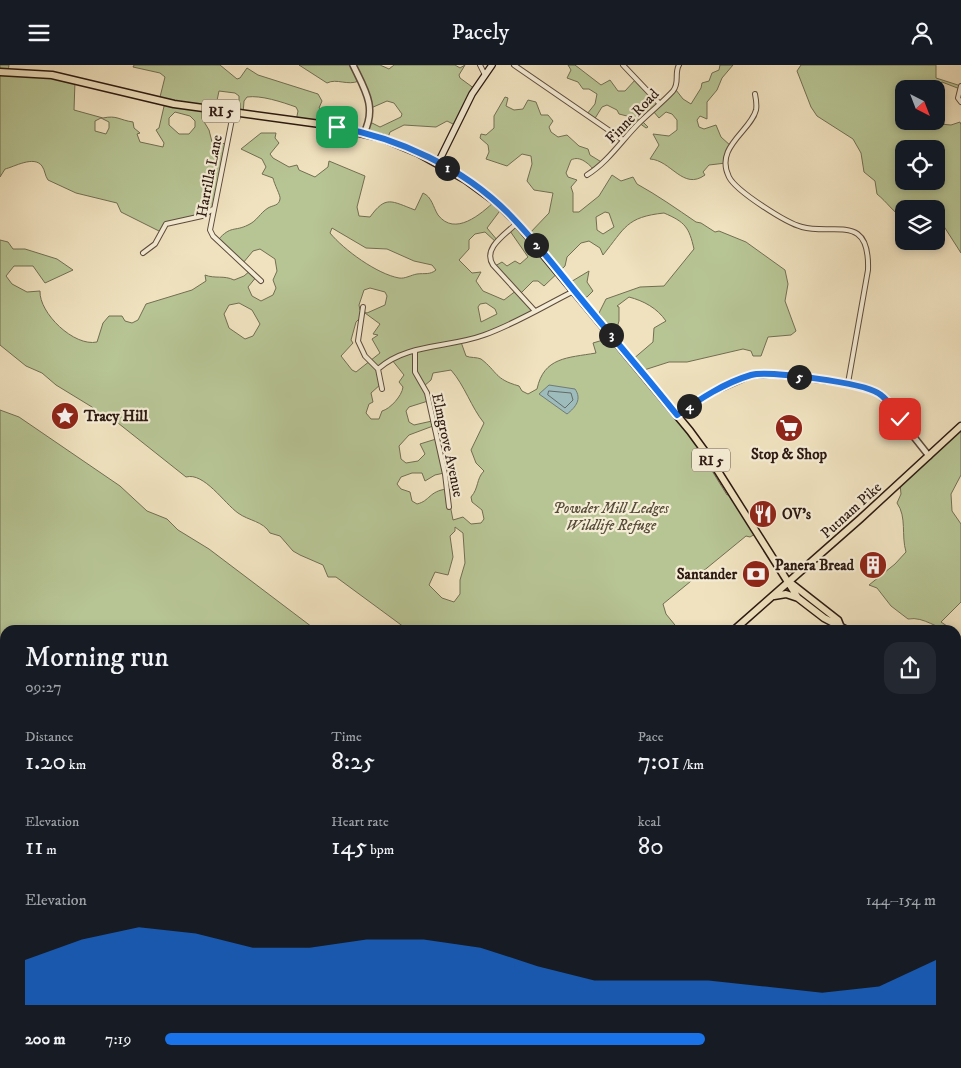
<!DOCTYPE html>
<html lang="en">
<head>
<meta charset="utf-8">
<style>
	:root { --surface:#171b24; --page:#242831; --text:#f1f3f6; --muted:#9ea1a6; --accent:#1a73e8 }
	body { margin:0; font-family:"IM FELL DW Pica",serif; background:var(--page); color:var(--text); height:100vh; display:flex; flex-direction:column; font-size:19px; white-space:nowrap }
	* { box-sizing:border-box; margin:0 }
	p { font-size:16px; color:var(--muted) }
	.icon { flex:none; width:28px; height:28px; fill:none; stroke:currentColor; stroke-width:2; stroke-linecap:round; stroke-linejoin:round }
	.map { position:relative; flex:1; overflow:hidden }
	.side { position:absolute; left:0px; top:560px; width:961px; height:444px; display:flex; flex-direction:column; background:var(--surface); border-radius:15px 15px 0 0; box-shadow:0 2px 8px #0003 }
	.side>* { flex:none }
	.needle { width:32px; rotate:138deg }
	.controls { position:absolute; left:895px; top:15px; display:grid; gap:10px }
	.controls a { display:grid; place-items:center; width:50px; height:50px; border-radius:10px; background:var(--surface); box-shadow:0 2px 8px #0003; font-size:25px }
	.pin { position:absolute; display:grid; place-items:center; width:42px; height:42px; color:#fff; margin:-21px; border-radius:10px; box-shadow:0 2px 8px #0006 }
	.km { position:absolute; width:25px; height:25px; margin:-12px; border-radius:50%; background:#222; color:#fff; font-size:14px; line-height:25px; text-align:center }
	.round { display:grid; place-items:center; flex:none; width:52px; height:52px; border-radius:15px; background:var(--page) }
	.headline { display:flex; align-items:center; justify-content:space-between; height:85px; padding:0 25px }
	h1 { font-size:28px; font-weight:600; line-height:38px }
	.figures { display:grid; grid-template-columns:repeat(3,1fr); gap:8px; height:85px; padding:5px 25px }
	.figures div { display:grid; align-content:center }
	.figures b { font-size:25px; font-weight:600 }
	.figures small { font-size:14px; font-weight:400 }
	.figures p { font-size:14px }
	.chart { height:140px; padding:10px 25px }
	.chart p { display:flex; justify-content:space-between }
	.chart svg { width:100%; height:90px; margin-top:5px; fill:var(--accent); opacity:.7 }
	ul { padding:0 25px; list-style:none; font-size:16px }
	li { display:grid; grid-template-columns:80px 60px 1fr; align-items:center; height:38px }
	li i { height:12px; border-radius:6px; background:var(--accent) }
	header { display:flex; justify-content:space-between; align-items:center; height:65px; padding:0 25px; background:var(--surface); font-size:22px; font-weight:600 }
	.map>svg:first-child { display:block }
</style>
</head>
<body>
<header><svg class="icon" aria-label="menu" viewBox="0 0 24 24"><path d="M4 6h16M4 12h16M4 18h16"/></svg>Pacely<svg class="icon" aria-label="person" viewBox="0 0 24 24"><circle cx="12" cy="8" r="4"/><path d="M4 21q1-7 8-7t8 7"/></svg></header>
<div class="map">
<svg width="961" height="1003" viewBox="0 0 961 1003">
	<rect width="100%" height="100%" fill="#f0e2bf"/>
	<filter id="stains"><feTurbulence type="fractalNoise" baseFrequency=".004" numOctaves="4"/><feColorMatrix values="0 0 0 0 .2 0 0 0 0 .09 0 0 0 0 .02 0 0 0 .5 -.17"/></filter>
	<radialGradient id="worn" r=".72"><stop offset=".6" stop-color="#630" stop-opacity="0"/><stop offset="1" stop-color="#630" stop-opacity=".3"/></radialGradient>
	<!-- green -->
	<path fill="#b7c494" stroke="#726e53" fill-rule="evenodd" d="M 0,0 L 9,0 L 8,6 L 75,16 L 74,45 L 103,53 C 117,50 119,55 133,57 L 134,63 L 140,68 L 137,69 L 140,77 L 163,82 L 164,78 L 156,65 L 159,63 L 165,37 L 159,36 L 165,12 L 160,8 L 133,2 L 134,0 L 220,0 L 237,14 L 240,13 L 247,3 L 258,10 L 318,29 L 322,36 L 319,43 L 327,49 L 330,48 L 329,61 L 296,56 L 298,46 L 296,42 C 282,37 261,30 247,32 L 244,36 L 243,49 L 239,49 L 239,31 L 235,28 L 219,26 L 215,45 L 203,44 L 203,55 L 209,65 L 212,77 L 227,79 L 213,145 L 203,151 L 166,160 L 161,167 L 121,147 L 117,138 L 76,128 L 48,115 C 45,111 45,105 42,101 C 34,90 14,102 5,104 L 0,112 ZM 175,47 L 190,51 L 195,56 L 195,62 L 189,69 L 179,69 L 169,60 L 169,53 ZM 101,53 L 109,57 L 109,63 L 106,69 L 95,66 L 95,56 Z
		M 299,0 L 380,0 L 389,4 L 394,0 L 455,0 L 460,3 L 465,0 L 459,10 L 460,13 L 475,24 L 455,60 L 447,56 L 436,62 L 404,60 L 390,67 L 387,75 L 365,69 L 370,57 L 380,62 L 401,52 L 402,49 L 394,38 L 387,36 L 371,43 L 359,16 C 347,21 337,13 327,18 Z
		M 568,0 L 575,0 L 601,20 L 610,15 L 618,26 L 625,26 L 636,14 L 659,38 L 676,25 L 683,34 L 691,39 L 701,23 L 702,18 L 709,16 L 712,8 L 719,5 L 720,0 L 733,0 L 722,13 L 717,25 L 707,37 L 707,54 L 700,51 L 697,55 L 699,62 L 704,64 L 716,60 L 721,72 L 731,81 L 726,98 L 709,100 L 703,107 L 705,110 C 683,126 671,95 650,94 L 659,80 L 653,69 L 669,71 L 677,65 L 677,55 L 672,49 L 666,47 L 659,53 L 653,46 L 642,56 L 648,62 L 646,63 L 631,52 L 619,49 L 617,45 L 607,40 L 602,42 L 594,55 L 587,49 L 595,39 L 597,29 L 589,24 L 583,24 L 578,17 L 567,13 L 571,5 Z
		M 801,0 L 936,0 L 936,13 L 961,21 L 960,24 L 942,17 L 938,20 C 935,29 938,36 944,43 L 939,47 L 940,59 L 951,60 L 960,57 L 961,60 L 961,188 L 936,149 L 936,144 L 930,141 L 928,144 L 904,144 L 904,154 C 892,146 888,138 877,129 L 875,116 L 864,107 L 861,88 L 853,74 L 817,51 L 811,42 L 797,6 ZM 904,24 L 936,24 L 936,56 L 904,56 ZM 904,84 L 936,84 L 936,116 L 904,116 Z
		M 505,32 L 508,33 L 506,41 L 514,45 L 523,44 L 528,35 L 536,37 L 541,50 L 548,50 L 553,56 L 549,62 L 551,67 L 558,72 L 567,70 L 579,81 L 588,84 L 590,90 L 603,98 L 595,106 C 589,99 580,90 571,95 L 566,108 L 568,112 L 577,115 L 571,122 L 573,128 L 573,147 L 579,147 L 599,131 L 612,110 L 621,116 L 633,112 L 637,119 C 657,130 677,144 696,157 L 701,158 L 715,167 L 719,166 L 746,177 L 785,205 L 788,219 L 785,236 L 796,266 L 791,270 L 768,272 L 761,291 L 753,291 L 751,286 L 743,284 L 687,297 L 669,297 L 641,306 L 709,393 L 704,397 L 709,401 L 727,430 L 732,428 L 757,468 L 750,472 L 746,471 L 663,539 L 666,549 L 679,565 L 408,565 L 336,512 L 328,512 L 323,500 L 300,490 L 293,486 L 280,471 L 270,468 C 263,456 249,456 238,448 C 224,438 204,407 186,412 L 118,358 L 106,355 L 92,342 L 56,320 L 42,308 L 26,301 L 0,280 L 0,175 L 8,177 L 13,184 L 25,184 L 57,194 L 73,205 L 45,218 L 33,201 L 14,201 L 6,211 L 12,219 L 27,227 L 40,226 C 39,248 74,282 97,277 L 103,258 L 109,251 L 122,251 L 125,256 L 132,258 L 138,255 L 146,239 L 192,225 L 206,216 L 205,210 C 215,214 224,210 234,215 L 244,211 L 251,205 L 257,211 L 248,222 L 252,231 L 261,236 L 273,230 L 276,223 L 273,215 L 277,206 L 275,194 L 260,184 L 253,186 L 243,198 L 218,175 C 231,160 234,167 248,160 C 257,156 260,148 268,143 C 273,140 279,141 280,134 C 281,131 274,119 273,113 L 262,109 L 266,102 L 262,94 L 241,84 L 261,68 L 276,68 L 275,73 L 279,78 L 270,89 L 273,93 L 289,102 L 297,100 L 299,105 L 315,112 L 328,102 L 329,96 L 365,111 L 357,142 L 359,151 L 370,152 C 386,130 391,136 415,145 L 423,128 C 432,132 433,142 438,150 C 455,172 481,149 495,136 L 502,143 L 487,163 L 498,176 L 497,178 L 485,167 L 475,169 L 469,175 L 469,184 L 459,195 L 472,208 L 481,207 L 476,216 L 483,226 L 504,235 L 517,225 L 495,201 L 502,197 L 507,201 L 515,196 L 520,199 L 528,192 L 510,166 L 517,159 L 528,170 L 549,148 L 553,128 L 534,125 L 527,116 L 532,99 L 531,91 L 522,89 L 507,101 L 486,94 L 489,87 L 488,80 L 480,73 L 481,69 L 486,70 L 494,63 L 494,51 ZM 605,147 L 609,148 L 614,162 L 603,169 L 597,165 L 596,152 ZM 664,148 C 685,157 689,162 694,184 L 664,221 L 640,222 L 606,234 L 599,248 L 603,254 L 602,260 L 613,262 L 610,265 L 616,266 L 619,256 L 619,242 L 617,241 L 629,232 C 644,236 657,243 666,256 L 654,263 L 653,277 L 632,295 L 610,269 L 603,275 L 593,278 L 596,288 C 567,293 544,292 537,324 L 528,329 L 522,326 L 519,321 C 494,314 498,307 481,294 C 477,292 470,293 466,291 L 461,277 L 517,255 L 535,246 L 521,228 L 533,216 L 538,216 L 544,221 L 565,201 L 567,192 L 581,178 L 589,176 L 600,183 L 603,190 C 625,163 626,152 664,148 ZM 332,163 L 366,183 L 387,184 L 414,196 L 432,200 L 436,205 C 430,210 425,208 417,209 C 411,210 405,214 399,213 C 377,209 344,185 330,168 ZM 370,223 L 385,227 L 387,231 L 385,240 L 367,248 L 360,245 L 359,240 L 364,225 ZM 239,238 L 252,245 L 260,259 L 253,271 L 245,274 L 229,263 L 224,249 L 229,240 ZM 486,238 L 495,244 L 497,249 L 481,257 L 478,242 L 480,239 ZM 365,248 L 380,259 L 373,269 L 378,270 L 372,274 L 380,288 L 356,307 L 352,305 L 341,291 L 353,278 L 351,275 L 356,257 ZM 392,295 L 404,310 L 399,317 L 403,322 C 402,331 390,344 382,346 L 379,354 L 371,354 L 366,348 L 369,339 L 373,337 L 371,328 L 381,319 L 377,304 ZM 451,305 C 465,321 471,342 484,358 L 471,385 L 476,398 L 484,406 C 476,414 479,423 471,432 L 472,437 L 482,445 L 484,454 L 481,458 L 471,459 L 463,452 L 453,455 L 447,424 C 429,426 430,436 417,439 L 412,436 L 410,427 L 401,424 L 397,419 L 401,412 L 412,408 L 422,408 L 425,416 L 435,410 L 444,408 L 436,374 L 420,379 L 425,389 L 418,396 L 406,398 L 401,394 L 399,381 L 409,370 L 433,361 L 432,356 L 414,360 L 409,357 L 406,346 L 409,342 L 428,336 L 424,321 L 431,315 L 433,308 ZM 455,462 L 463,468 L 465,498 L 460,515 L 460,529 L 454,537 L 442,533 L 429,520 L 435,507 L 448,510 L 453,492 L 450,471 L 455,466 Z
		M 589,206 L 587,217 L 593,226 L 587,232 L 580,233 L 569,218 Z
		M 0,345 L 19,352 L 120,421 L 147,446 L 167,454 L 178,465 L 209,484 L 316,565 L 5,565 L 5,775 L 0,770 Z
		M 961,361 L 961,410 L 951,429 L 952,446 L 961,459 L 961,537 L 941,557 L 953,565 C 936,565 925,551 908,554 L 891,541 L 877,523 L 869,520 L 895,499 L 906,487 C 901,470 907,452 897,438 L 901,429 L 900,419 Z
		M 961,571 L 961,597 L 956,594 L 956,572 Z
		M 0,796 L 5,801 L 5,821 L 0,816 Z
		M 956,826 L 961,827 L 961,962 L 956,959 Z
		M 5,872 L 5,899 L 0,903 L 0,888 Z
		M 5,926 L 5,999 L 123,999 L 119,1003 L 8,1003 L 6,1001 L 0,989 L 0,931 Z
		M 221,999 L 353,999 L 353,1003 L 225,1003 Z
		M 367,999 L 406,999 L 405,1003 L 368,1003 Z
		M 560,999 L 590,999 L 591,1001 L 581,1003 L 533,1003 Z
		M 669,999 L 914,999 L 919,1003 L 673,1003 Z"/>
	<!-- water -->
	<path fill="#9dbcbb" stroke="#707b77" d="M 549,320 L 575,324 C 582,334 576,342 567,349 L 539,329 Z"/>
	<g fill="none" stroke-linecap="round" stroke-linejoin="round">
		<!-- shore -->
		<path stroke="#646a66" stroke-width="1" d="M 549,326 L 571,328 L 573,335 L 565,343 L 548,330 Z"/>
		<defs>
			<path id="minor" d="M 480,0 L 485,10
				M 514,0 L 623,75
				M 623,0 L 659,38
				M 961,21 L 958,33 L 961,37
				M 755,29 C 756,34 757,40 756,45 C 751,66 714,82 729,112 C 736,126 786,158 802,162 C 834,171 870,147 868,205 L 848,318
				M 233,49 L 210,165 L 213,171 L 261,216
				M 587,110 C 608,97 622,75 639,58 C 650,47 663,37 673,26 C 680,18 674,8 679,0
				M 517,158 C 506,169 482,183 493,200 L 535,246
				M 143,188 L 155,179 L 166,159 L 202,151 L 213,144
				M 363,242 L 358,276 L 365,291 L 378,304 L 382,324
				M 415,286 L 415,307 L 427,328 L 445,409 L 449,442
				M 378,304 C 407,278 449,283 484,270 C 515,259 544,241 574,226
				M 956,674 L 961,676
				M 956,761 L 961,752
				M 497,999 L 499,1003"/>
			<path id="tertiary" d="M 353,0 C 365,25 377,42 364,68
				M 677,350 L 710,328 L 751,310 L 779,310 L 848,318 L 879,328 L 929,391"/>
			<path id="secondary" d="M 438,98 L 472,29 L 492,0"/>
			<path id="primary" d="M 0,7 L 52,10 L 174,39 L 320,59 L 382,73 L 418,88 L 466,115 L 496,137 L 517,158 L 690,366 L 709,392 L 798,533 L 824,553 L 847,565
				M 777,498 L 790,503 L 806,501
				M 792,519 L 838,555 L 840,560
				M 774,531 L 786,529 L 798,533
				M 734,565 L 860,454 L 961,361
				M 956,633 L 961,635
				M 154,1003 L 162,999"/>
			<path id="motorway" d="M 0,788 L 5,793
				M 0,825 L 5,830
				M 0,856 L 0,873
				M 0,907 L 5,904
				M 202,999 L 206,1003
				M 361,999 L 362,1003
				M 367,999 L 368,1003"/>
		</defs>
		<!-- minor casing -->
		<use href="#minor" stroke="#5d4b3d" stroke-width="6"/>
		<!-- tertiary casing -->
		<use href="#tertiary" stroke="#5d4b3d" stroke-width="8"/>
		<!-- secondary casing -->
		<use href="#secondary" stroke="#2c1912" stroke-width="8"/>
		<!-- primary casing -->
		<use href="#primary" stroke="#2c1912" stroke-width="9"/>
		<!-- motorway casing -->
		<use href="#motorway" stroke="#2c1912" stroke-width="9"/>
		<!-- minor -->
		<use href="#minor" stroke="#f5ecd5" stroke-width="4"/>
		<!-- tertiary -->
		<use href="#tertiary" stroke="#f5ecd5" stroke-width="5"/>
		<!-- secondary -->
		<use href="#secondary" stroke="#f5ecd5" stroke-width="5.5"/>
		<!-- primary -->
		<use href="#primary" stroke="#f0e2bf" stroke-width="6"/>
		<!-- motorway -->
		<use href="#motorway" stroke="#f0e2bf" stroke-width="7"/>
		<defs>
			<path id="primary-bridge" d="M 168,1003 L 175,999"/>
		</defs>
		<!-- primary-bridge casing -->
		<use href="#primary-bridge" stroke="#2c1912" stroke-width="9" stroke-linecap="butt"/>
		<!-- primary-bridge -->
		<use href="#primary-bridge" stroke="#f0e2bf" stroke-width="6"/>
	</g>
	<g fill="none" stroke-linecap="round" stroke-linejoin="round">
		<defs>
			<path id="route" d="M 337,62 C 399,73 463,103 508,148 C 535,175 558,206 582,235 C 613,273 646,311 677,350 C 700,334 724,318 751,310 C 768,305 863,318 878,328 C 887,333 894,345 900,354"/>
		</defs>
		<!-- route casing -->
		<use href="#route" stroke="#fff" stroke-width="10"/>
		<!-- route -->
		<use href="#route" stroke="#1a73e8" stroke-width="6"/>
	</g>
	<!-- icons -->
	<defs>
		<symbol id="sight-disc" viewBox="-11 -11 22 22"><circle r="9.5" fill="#8f2418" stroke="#f5ecd5"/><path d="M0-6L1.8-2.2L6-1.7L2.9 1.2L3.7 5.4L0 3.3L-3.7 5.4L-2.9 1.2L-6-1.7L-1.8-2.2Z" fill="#fff"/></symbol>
		<symbol id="supermarket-disc" viewBox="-11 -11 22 22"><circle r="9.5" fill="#8f2418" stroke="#f5ecd5"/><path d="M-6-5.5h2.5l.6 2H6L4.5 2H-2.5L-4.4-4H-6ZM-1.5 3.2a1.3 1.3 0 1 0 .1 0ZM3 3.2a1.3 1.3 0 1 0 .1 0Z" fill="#fff"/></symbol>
		<symbol id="restaurant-disc" viewBox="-11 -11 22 22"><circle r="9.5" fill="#8f2418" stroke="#f5ecd5"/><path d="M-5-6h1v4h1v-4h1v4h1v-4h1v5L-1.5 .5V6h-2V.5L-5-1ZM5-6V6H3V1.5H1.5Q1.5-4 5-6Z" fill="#fff"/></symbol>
		<symbol id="building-disc" viewBox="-11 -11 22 22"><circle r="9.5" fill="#8f2418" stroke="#f5ecd5"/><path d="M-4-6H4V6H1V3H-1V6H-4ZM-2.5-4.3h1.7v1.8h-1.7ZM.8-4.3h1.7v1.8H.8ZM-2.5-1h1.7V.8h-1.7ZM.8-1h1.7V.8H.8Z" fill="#fff"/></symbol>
		<symbol id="bank-disc" viewBox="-11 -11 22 22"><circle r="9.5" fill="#8f2418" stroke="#f5ecd5"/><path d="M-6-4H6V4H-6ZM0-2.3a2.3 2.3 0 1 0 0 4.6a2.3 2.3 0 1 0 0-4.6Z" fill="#fff"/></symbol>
	</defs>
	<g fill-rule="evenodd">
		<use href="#sight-disc" x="49" y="335" width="32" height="32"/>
		<use href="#supermarket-disc" x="773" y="347" width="32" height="32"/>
		<use href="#restaurant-disc" x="747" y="433" width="32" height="32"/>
		<use href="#building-disc" x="857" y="484" width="32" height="32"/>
		<use href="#bank-disc" x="740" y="493" width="32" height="32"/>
	</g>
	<g text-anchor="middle" stroke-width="4.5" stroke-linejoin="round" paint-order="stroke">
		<!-- shield labels -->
		<g fill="#f5ecd5" stroke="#68584c" stroke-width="1">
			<rect x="202" y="34.5" width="38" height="23" rx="4"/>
			<rect x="692" y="383.5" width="38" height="23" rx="4"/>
		</g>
		<g font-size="14" font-weight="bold" fill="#2c1912">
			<text x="221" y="51">RI 5</text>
			<text x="711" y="400">RI 5</text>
		</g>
		<!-- street labels -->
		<g font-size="15" fill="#2c1912" stroke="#f5ecd5">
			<text transform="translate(632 51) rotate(-46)" y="5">Finne Road</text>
			<text transform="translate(209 111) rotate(-79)" y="5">Harrilla Lane</text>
			<text transform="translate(448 380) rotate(78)" y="5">Elmgrove Avenue</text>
			<text transform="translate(851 445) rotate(-42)" y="5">Putnam Pike</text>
		</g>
		<!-- poi labels -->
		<g font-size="15" font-weight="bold" fill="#2c1912" stroke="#f5ecd5" text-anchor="start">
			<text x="84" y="356">Tracy Hill</text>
			<text x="789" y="394" text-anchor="middle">Stop &amp; Shop</text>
			<text x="782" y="454">OV's</text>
			<text x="854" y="505" text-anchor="end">Panera Bread</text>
			<text x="737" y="514" text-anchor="end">Santander</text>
		</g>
		<!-- park labels -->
		<g font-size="15" font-style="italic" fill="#564c39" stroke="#f5ecd5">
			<text x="611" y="448">Powder Mill Ledges<tspan x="611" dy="17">Wildlife Refuge</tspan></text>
		</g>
	</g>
	<rect width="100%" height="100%" filter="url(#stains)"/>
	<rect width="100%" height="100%" fill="url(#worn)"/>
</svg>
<div class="controls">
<a><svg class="needle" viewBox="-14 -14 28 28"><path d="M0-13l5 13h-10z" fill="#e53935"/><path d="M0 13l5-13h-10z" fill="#9ea1a6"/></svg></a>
<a><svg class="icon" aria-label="locate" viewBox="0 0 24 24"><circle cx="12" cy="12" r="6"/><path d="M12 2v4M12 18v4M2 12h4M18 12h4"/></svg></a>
<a><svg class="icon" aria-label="layers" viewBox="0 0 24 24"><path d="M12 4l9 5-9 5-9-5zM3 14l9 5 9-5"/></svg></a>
</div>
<div class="pin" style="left:337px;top:62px;background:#1e9e55"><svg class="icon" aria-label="arrive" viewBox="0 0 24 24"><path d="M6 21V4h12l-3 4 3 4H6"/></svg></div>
<div class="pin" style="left:900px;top:354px;background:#d93025"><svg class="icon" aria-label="check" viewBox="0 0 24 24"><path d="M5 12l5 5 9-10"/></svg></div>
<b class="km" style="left:447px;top:103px">1</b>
<b class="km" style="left:536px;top:180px">2</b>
<b class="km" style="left:611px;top:270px">3</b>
<b class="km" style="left:689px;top:341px">4</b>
<b class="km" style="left:799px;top:312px">5</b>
<section class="side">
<div class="headline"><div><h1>Morning run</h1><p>09:27</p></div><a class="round"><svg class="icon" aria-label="share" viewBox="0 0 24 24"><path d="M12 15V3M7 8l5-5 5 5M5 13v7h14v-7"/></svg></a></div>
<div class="figures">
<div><p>Distance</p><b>1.20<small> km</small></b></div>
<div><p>Time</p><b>8:25</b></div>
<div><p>Pace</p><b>7:01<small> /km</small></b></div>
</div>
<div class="figures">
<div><p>Elevation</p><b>11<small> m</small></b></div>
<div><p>Heart rate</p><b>145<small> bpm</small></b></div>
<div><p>kcal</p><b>80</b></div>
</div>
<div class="chart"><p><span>Elevation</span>144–154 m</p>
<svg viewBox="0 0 160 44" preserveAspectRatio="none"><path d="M0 44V22L10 12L20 6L30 9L40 16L50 16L60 12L70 12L80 16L90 25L100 32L110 32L120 32L130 35L140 38L150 35L160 22V44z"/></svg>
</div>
<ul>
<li><b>200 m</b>7:19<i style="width:70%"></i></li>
</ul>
</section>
</div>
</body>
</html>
